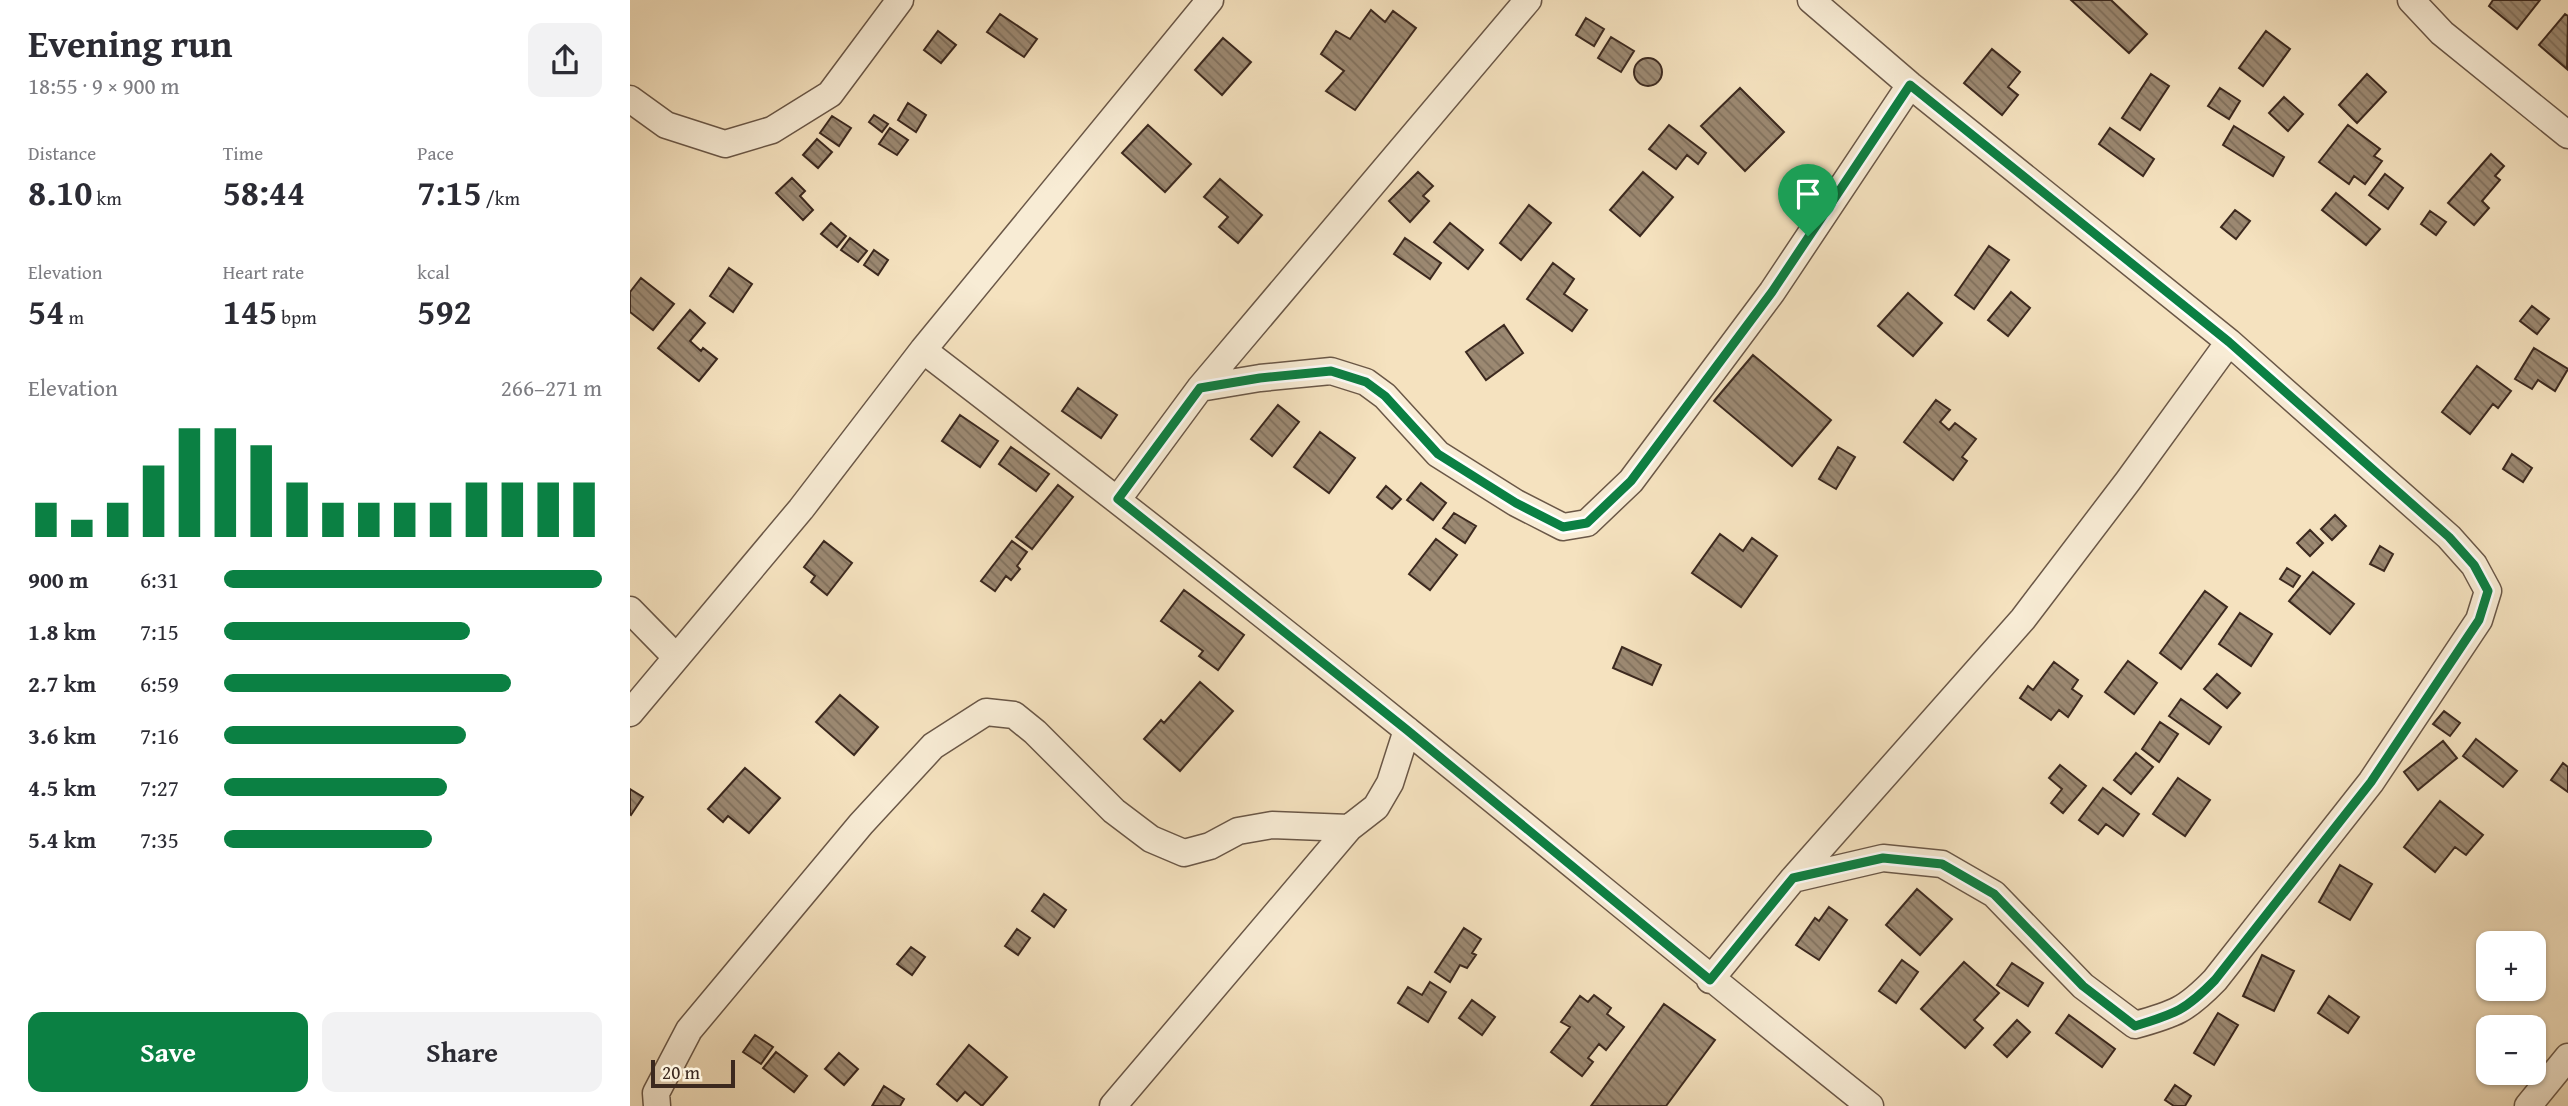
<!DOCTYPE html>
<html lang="en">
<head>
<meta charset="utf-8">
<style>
	:root { --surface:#fff; --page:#f2f2f3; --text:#2b2b33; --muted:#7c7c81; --accent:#0b8043 }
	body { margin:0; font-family:"Gentium Book Plus",serif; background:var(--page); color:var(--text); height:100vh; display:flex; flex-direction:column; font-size:26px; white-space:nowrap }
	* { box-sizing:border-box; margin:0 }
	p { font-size:23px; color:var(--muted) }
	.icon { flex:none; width:38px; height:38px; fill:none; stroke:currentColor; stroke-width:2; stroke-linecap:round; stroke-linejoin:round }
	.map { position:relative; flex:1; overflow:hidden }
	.panel { display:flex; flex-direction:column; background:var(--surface); width:630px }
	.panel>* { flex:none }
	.tools { position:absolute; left:1846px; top:931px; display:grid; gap:14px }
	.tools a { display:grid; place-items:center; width:70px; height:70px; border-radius:14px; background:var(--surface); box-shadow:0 2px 5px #0004; font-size:35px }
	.scale { position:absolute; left:21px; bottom:18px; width:84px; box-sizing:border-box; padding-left:7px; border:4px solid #3c291f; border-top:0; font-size:19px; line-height:24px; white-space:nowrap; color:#3c291f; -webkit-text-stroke:5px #f8ecd5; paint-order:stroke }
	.pin { position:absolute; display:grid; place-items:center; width:60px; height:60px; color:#fff; margin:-72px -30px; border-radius:50% 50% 50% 0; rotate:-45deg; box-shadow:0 0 7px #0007 }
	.pin .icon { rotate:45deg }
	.round { display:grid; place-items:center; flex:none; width:74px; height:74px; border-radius:14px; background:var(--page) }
	.overview { display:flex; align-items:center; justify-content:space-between; height:119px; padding:0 28px }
	h1 { font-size:38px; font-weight:700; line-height:52px }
	.metrics { display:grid; grid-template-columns:repeat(3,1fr); gap:10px; height:119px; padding:7px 28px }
	.metrics div { display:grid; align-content:center }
	.metrics b { font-size:35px; font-weight:700 }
	.metrics small { font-size:19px; font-weight:400 }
	.metrics p { font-size:19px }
	.chart { height:196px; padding:14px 28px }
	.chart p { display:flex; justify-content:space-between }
	.chart svg { width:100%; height:126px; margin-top:7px; stroke:var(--accent); stroke-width:6 }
	.button { display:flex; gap:14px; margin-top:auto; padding:14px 28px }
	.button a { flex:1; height:80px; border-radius:14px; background:var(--accent); color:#fff; font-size:28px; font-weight:700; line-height:80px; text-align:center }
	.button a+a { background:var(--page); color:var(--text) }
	ul { padding:0 28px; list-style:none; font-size:23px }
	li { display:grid; grid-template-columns:112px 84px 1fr; align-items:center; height:52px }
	li i { height:18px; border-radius:9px; background:var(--accent) }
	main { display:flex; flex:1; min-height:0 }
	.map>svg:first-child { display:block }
</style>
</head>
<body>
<main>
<section class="panel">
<div class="overview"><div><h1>Evening run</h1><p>18:55 · 9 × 900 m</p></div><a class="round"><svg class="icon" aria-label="share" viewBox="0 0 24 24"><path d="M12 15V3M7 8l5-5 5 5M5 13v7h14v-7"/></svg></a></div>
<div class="metrics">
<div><p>Distance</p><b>8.10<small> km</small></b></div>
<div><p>Time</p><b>58:44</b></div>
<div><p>Pace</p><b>7:15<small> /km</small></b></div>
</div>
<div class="metrics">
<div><p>Elevation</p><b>54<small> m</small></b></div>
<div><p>Heart rate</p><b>145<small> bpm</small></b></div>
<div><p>kcal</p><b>592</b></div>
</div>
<div class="chart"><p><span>Elevation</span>266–271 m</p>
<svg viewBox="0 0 160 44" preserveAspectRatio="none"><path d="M5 44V32M15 44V38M25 44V32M35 44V19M45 44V6M55 44V6M65 44V12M75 44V25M85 44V32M95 44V32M105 44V32M115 44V32M125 44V25M135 44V25M145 44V25M155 44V25"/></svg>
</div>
<ul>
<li><b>900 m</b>6:31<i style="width:100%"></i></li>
<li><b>1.8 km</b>7:15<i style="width:65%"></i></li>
<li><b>2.7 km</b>6:59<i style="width:76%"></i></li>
<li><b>3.6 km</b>7:16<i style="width:64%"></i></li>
<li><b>4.5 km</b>7:27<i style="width:59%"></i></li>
<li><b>5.4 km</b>7:35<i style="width:55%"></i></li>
</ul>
<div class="button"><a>Save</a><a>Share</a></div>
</section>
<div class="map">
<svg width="1938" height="1106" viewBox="0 0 1938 1106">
	<defs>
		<pattern id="building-back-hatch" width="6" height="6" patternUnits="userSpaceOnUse" patternTransform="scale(1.75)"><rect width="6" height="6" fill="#9c8972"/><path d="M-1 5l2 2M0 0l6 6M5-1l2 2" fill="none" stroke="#80705d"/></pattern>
	</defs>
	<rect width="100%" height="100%" fill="#f5e2bf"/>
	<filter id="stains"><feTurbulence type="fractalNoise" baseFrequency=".00286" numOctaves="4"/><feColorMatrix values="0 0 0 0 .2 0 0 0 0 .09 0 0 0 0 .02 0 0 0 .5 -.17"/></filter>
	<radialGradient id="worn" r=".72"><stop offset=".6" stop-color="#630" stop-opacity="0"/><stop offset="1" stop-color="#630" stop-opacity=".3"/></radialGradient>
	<!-- building -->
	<path fill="url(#building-back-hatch)" stroke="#3c291f" stroke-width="2" d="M 1441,0 L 1481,0 L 1517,34 L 1499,53 Z
		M 1863,0 L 1910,0 L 1887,29 L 1859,6 Z
		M 741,10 L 755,22 L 763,11 L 786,28 L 725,110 L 696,91 L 714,71 L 691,54 L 706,31 L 720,39 Z
		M 370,14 L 407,39 L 394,57 L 357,32 Z
		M 1935,14 L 1938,16 L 1937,69 L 1909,45 Z
		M 956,18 L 974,29 L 964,46 L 946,35 Z
		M 308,31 L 326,45 L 311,63 L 294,50 Z
		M 1636,31 L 1660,49 L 1633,86 L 1609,68 Z
		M 981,37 L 1004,51 L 991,72 L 968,58 Z
		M 593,38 L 621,62 L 592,95 L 565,70 Z
		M 1362,49 L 1390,72 L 1378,87 L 1388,95 L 1372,115 L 1334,83 Z
		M1004 72a14 14 0 1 1 28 0a14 14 0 1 1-28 0Z
		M 1521,74 L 1539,86 L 1510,130 L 1492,118 Z
		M 1737,74 L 1756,92 L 1727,123 L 1709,105 Z
		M 1110,88 L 1154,132 L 1115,171 L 1071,126 Z
		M 1590,88 L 1610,101 L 1599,119 L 1578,106 Z
		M 1654,97 L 1673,114 L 1658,131 L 1639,113 Z
		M 278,103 L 296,115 L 286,132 L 268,120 Z
		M 244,115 L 258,124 L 252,132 L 239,122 Z
		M 202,116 L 221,128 L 209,146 L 190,133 Z
		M 518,125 L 561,164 L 535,192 L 492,153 Z
		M 1039,125 L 1076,153 L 1068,164 L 1057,155 L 1046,169 L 1019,149 Z
		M 1718,125 L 1750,149 L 1744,156 L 1752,161 L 1735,184 L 1724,176 L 1719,184 L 1689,162 Z
		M 1604,126 L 1654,157 L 1643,176 L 1593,145 Z
		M 260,128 L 278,140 L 267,155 L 249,144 Z
		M 1480,128 L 1524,159 L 1513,176 L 1469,144 Z
		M 187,139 L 202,152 L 188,168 L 173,155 Z
		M 1861,154 L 1874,166 L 1865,176 L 1870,180 L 1852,201 L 1859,208 L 1844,225 L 1818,203 Z
		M 788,172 L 803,186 L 793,196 L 799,201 L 780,222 L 759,201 Z
		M 1013,172 L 1043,197 L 1010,236 L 980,210 Z
		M 1755,174 L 1773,188 L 1758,209 L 1739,195 Z
		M 162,178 L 175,191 L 170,196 L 183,210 L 173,220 L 146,193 Z
		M 590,179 L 632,215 L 608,243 L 589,227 L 598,217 L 574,197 Z
		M 1706,193 L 1750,229 L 1736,245 L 1692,210 Z
		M 899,205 L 921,223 L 891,260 L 870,243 Z
		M 1605,210 L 1620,221 L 1606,239 L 1591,227 Z
		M 1800,211 L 1816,222 L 1806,235 L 1791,224 Z
		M 201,223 L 216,236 L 207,247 L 191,234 Z
		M 820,223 L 853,250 L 838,269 L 804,242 Z
		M 220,238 L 237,251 L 228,262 L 211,250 Z
		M 775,238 L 811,263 L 800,279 L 764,254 Z
		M 1359,246 L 1379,260 L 1344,309 L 1325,295 Z
		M 244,250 L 258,260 L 248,275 L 234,265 Z
		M 923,263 L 944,279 L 934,294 L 957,310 L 942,331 L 897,299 Z
		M 99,268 L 122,284 L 103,312 L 80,296 Z
		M 11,278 L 44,304 L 23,330 L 0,312 L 0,292 Z
		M 1381,292 L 1400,308 L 1378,336 L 1358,320 Z
		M 1278,293 L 1312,323 L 1283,356 L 1248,326 Z
		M 1902,306 L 1919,319 L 1907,334 L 1890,321 Z
		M 60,310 L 75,323 L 60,341 L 71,351 L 73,348 L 87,359 L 69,381 L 28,348 Z
		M 874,325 L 893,353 L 856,380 L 836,352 Z
		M 1904,348 L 1938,369 L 1925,391 L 1908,380 L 1902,389 L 1885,379 Z
		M 1123,355 L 1201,420 L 1162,466 L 1084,401 Z
		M 1847,366 L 1881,391 L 1868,408 L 1863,404 L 1840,434 L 1812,412 Z
		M 448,388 L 487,415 L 471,438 L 432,411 Z
		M 1306,400 L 1320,410 L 1310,422 L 1319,430 L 1325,423 L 1346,439 L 1332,457 L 1337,461 L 1323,480 L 1274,442 Z
		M 648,405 L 669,422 L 642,456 L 621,439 Z
		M 330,415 L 368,441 L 350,467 L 312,441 Z
		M 690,432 L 725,458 L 699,493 L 664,467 Z
		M 381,447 L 419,474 L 406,491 L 369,464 Z
		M 1208,447 L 1225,457 L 1206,489 L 1189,479 Z
		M 1882,454 L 1902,468 L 1893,482 L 1873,469 Z
		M 791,483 L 816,503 L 803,520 L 777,500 Z
		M 428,485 L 443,497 L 402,549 L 386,537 Z
		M 756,486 L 771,499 L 762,509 L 747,497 Z
		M 824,513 L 846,526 L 835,543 L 813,528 Z
		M 1705,515 L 1716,526 L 1702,540 L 1691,529 Z
		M 1680,530 L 1693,543 L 1680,556 L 1667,543 Z
		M 1090,534 L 1113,551 L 1122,538 L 1147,556 L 1111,607 L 1062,573 Z
		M 806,539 L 827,555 L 800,590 L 779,574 Z
		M 194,541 L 222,563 L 197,595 L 181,582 L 185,576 L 174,567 Z
		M 382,541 L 397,552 L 387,566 L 390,569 L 381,580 L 376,576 L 365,591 L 351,581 Z
		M 1750,546 L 1763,554 L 1754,571 L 1740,564 Z
		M 1657,568 L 1670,576 L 1663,587 L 1650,579 Z
		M 1683,572 L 1724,604 L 1700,634 L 1659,601 Z
		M 554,590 L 614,635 L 588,670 L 569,656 L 573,651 L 531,621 Z
		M 1575,591 L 1597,607 L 1551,669 L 1530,653 Z
		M 1610,613 L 1642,634 L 1621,666 L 1589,644 Z
		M 992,647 L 1031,665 L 1022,685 L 983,668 Z
		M 1498,661 L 1527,683 L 1504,714 L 1475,692 Z
		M 1424,662 L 1448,680 L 1442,689 L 1452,696 L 1438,717 L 1429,710 L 1421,720 L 1390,698 L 1398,686 L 1403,690 Z
		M 1587,674 L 1610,693 L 1597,708 L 1574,689 Z
		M 570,682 L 603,711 L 550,771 L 514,739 L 531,720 L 534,723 Z
		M 210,695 L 248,727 L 224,755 L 186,722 Z
		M 1551,699 L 1591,727 L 1579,744 L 1539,716 Z
		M 1814,711 L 1830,723 L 1820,736 L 1803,724 Z
		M 1530,722 L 1548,734 L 1529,762 L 1512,749 Z
		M 1846,739 L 1887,771 L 1873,787 L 1833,756 Z
		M 1813,741 L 1827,758 L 1788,790 L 1774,772 Z
		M 1506,753 L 1523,767 L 1501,794 L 1484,780 Z
		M 1933,763 L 1938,767 L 1938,792 L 1921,780 Z
		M 1430,765 L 1456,786 L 1433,813 L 1421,803 L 1432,789 L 1419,778 Z
		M 115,768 L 150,798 L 119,833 L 98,816 L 93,822 L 78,809 Z
		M 1548,778 L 1580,800 L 1555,836 L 1523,814 Z
		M 1473,788 L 1509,814 L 1493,836 L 1476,824 L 1468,834 L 1449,820 Z
		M 0,789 L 13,797 L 1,815 L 0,814 Z
		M 1810,801 L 1853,835 L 1836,855 L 1825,847 L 1805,872 L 1774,847 Z
		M 1710,865 L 1742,884 L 1720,920 L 1689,902 Z
		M 1287,889 L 1322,919 L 1290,955 L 1256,925 Z
		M 414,894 L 436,910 L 424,927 L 402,911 Z
		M 1199,907 L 1217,920 L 1189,960 L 1166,945 L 1185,918 L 1189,921 Z
		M 834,928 L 851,939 L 842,953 L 846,955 L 837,968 L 830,965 L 820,982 L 805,972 Z
		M 387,929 L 400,938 L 388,955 L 375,946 Z
		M 281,947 L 295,957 L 282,975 L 267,964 Z
		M 1632,955 L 1664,971 L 1644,1011 L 1613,996 Z
		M 1272,960 L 1288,972 L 1266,1003 L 1249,991 Z
		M 1334,962 L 1369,993 L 1344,1020 L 1353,1028 L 1335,1048 L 1291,1009 Z
		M 1382,963 L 1413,983 L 1398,1006 L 1367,985 Z
		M 800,982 L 816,992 L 798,1022 L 768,1003 L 778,987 L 792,995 Z
		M 964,995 L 981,1008 L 977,1014 L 994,1027 L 976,1050 L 969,1044 L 958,1058 L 963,1062 L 952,1076 L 921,1052 L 940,1027 L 931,1022 L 950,996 L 958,1002 Z
		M 1699,996 L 1729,1017 L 1718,1033 L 1688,1013 Z
		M 842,1000 L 865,1017 L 852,1035 L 829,1018 Z
		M 1034,1004 L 1085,1040 L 1036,1106 L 961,1106 Z
		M 1588,1013 L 1608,1025 L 1584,1065 L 1564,1053 Z
		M 1439,1015 L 1485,1049 L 1472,1067 L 1426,1033 Z
		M 1387,1020 L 1400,1032 L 1377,1057 L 1364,1045 Z
		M 125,1035 L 143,1047 L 131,1064 L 113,1052 Z
		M 339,1045 L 377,1077 L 352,1106 L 335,1092 L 327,1101 L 307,1084 Z
		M 146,1052 L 177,1076 L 164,1092 L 133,1068 Z
		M 209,1053 L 228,1069 L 214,1085 L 195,1069 Z
		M 1545,1085 L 1561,1096 L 1555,1106 L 1544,1106 L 1535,1100 Z
		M 254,1086 L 274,1099 L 270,1106 L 242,1106 Z"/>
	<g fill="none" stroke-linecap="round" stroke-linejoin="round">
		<defs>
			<path id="street" d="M 1781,0 L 1812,33 L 1938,135
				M 0,99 L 36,125 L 95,144 L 142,130 L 200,94 L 270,0
				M 293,350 C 456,475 617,601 777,730 C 932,855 1084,982 1240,1106
				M 570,388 L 630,378 L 701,371 L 736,382 L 755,396 L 808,454 L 886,503 L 933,527 L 957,523 L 1001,481 L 1142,292 L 1280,85
				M 488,499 L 570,388 L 898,0
				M 0,610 L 46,657
				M 0,713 L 171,509 L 293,350 L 580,0
				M 1163,879 L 1253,858 L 1312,864 L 1364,894 L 1453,986 L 1505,1025 C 1545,1014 1556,1010 1585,980 L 1741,782 L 1849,620 L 1858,591 L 1844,565 L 1819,537 L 1599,342 L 1280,85 L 1181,0
				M 1080,980 L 1163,879 L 1393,619 L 1498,481 L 1599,342
				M 27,1106 L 26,1093 L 59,1030 L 231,824 L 303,746 L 356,712 L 384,715 L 405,732 L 484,811 L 521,839 L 554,853 L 580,846 L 608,831 L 642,825 L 719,828
				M 483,1106 L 719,828 L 746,807 L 760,783 L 777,730
				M 1898,1106 L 1938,1057"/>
		</defs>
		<!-- street casing -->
		<use href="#street" stroke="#6a5747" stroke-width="29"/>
		<!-- street -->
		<use href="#street" stroke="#f8ecd5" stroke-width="26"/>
	</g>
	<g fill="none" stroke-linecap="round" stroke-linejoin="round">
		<defs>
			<path id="route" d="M 1280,85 L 1599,342 L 1819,537 L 1844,565 L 1858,591 L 1849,620 L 1741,782 L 1585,980 C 1556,1010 1545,1014 1505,1026 L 1453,986 L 1364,894 L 1312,864 L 1253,858 L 1163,878 L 1080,980 L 777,730 L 488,499 L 570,388 L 630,378 L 701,371 L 736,382 L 755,396 L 808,454 L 886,503 L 933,527 L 957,523 L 1001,481 L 1142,292 Z"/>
		</defs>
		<!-- route casing -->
		<use href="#route" stroke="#fff" stroke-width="14"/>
		<!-- route -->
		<use href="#route" stroke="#0b8043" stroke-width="9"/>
	</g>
	<rect width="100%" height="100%" filter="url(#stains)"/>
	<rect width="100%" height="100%" fill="url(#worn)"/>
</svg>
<div class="tools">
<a>+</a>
<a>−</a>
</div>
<div class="scale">20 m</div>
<div class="pin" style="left:1178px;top:236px;background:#1e9e55"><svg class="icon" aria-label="arrive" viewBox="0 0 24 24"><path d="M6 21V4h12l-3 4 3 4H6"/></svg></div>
</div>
</main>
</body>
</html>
